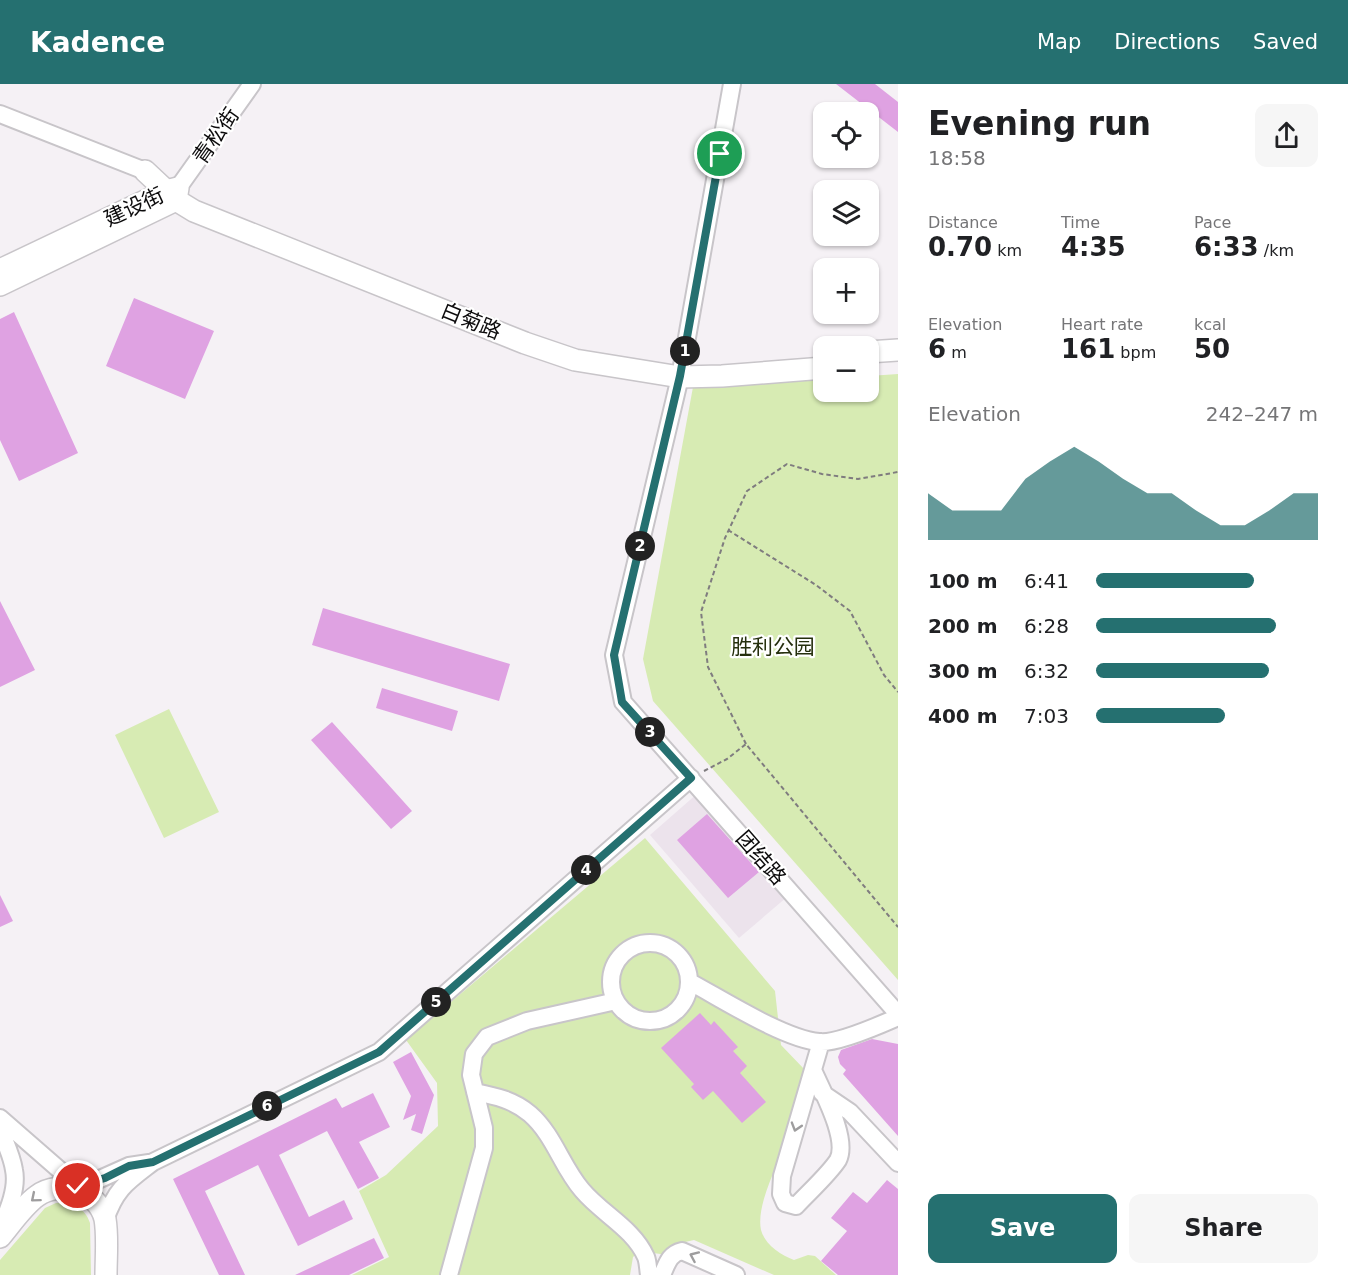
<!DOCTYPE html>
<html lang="en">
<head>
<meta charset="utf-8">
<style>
	:root { --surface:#fff; --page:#f6f6f6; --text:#202124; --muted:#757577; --accent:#257070 }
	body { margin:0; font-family:"DejaVu Sans","Noto Sans SC",sans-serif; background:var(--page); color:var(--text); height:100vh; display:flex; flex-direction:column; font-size:22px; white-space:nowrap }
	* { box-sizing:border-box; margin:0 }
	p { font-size:20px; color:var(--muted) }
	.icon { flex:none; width:33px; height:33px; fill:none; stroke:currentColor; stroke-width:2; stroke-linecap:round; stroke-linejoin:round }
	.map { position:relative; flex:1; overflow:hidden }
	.panel { display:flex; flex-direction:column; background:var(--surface); width:450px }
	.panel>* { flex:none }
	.tools { position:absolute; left:813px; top:18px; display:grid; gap:12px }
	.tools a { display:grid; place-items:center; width:66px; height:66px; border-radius:12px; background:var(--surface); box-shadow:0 2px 4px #0004; font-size:30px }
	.pin { position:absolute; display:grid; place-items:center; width:51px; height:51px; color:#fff; margin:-26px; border:3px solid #fff; border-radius:50%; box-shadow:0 2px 6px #0007 }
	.km { position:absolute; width:30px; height:30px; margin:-15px; border-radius:50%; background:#222; color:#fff; font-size:16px; line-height:30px; text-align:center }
	.round { display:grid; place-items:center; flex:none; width:63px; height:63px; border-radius:12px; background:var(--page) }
	.summary { display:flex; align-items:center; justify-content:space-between; height:102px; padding:0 30px }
	h1 { font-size:33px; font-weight:600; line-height:45px }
	.metrics { display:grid; grid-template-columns:repeat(3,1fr); gap:9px; height:102px; padding:6px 30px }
	.metrics div { display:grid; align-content:center }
	.metrics b { font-size:26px; font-weight:600 }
	.metrics small { font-size:16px; font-weight:400 }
	.metrics p { font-size:16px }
	.chart { height:168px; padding:12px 30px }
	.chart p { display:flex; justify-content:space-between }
	.chart svg { width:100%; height:108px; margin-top:6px; fill:var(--accent); opacity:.7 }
	.button { display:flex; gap:12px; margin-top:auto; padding:12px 30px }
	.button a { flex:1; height:69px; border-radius:12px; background:var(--accent); color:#fff; font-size:24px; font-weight:600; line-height:69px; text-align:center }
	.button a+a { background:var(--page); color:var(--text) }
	ul { padding:0 30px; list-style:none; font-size:20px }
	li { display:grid; grid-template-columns:96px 72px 1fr; align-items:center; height:45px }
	li i { height:15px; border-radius:8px; background:var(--accent) }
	header { display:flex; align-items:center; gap:36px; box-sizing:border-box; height:84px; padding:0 30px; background:var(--accent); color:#fff }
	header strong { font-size:28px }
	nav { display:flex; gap:33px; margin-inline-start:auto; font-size:21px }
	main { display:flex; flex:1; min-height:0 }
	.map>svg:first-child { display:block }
</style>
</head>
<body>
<header>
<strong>Kadence</strong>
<nav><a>Map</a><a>Directions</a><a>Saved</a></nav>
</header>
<main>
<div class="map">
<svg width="898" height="1191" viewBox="0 0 898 1191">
	<rect width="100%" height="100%" fill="#f5f1f5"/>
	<!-- built -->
	<path fill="#ece3ec" d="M 698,709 L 787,813 L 739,854 L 650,751 Z"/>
	<!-- green -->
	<path fill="#d7ebb3" d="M 898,290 L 898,896 L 653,617 L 643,575 L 693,303 L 823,295 L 824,308 L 868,308 L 869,292 Z
		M 169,625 L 219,728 L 164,754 L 115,651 Z
		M 645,754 L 775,907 L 781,961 L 805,986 C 798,1011 792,1037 784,1062 C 776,1085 756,1122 761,1146 C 765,1161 781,1171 794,1176 L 808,1171 L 815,1172 L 836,1191 L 774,1191 L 694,1156 L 685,1158 L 667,1171 L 640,1167 L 633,1173 L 630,1191 L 352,1191 L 389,1173 L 359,1107 L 386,1091 L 438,1042 L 437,999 L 406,956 Z
		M 56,1119 C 72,1119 85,1123 90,1139 L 91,1191 L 0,1191 L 0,1176 L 45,1124 Z"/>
	<!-- building -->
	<path fill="#dfa2e2" d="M 836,0 L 875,0 L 898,18 L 898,48 Z
		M 134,214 L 214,247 L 185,315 L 106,282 Z
		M 14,228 L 78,369 L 19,397 L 0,356 L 0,235 Z
		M 0,517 L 35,586 L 0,603 Z
		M 323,524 L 510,580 L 499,617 L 312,561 Z
		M 382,604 L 458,627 L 452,647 L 376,624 Z
		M 332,638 L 412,727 L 391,745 L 311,656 Z
		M 707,730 L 759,788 L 728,814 L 677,756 Z
		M 0,811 L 13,837 L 0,843 Z
		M 700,929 L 711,941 L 714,937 L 738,963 L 733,967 L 747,982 L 740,989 L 766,1018 L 742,1039 L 713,1007 L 703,1016 L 691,1003 L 694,1000 L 661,964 Z
		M 872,955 L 898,960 L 898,1052 L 843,990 L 846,986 L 840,980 L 838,973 L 841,966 Z
		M 411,968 L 434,1011 L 422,1050 L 411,1046 L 416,1030 L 403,1036 L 411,1012 L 393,978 Z
		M 373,1009 L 390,1043 L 359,1058 L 379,1094 L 358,1105 L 327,1047 L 279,1071 L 309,1133 L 344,1116 L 353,1135 L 298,1162 L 258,1081 L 205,1107 L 245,1191 L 219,1191 L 173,1095 L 336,1014 L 342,1024 Z
		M 887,1096 L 898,1105 L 898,1191 L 838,1191 L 821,1177 L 847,1147 L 831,1134 L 853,1108 L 867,1119 Z
		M 374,1154 L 384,1174 L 349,1191 L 295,1191 Z"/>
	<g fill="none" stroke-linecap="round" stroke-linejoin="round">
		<defs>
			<path id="minor" d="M 732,0 L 680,293 L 614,571 L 623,618 L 898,930
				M 0,30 L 145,87
				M 178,104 L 252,0
				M611 898a39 39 0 1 1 78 0a39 39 0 1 1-78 0Z
				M 690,898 C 722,915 784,955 819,958 C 837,960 880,941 898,933
				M 813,986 C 822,1007 849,1055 838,1076 C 829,1090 808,1109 796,1122 L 785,1119 L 781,1110 L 782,1092 L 821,958
				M 475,1008 C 495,1012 514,1016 530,1030 C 554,1051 562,1083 582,1106 C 602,1130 633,1144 646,1173 C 648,1178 648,1185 649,1191
				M 822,1009 L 850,1028 L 898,1079
				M 0,1034 L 86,1109
				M 0,1045 C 5,1058 12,1072 14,1086 C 18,1105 7,1129 0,1146
				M 71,1103 L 91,1099 L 129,1082 L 149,1079
				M 105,1136 C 116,1104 127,1098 153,1078 L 379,968 L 691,694
				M 449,1191 L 484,1064 L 484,1044 L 471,991 L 474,970 L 487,953 L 527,937 L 616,917
				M 662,1191 C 667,1180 669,1170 682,1167 L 736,1191"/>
			<path id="major" d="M 145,87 L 176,116 L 194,127 L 525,259 L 575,276 L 680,293 L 722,292 L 824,284
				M 0,186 L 166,107 L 178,104 L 176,116 L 0,201
				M 868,268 L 898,266
				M 0,1153 C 11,1140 23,1122 37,1112 C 60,1095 98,1107 105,1135 C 108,1152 106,1173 106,1191"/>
		</defs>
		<!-- minor casing -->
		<use href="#minor" stroke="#c8c5c9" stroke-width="20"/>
		<!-- major casing -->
		<use href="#major" stroke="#c8c5c9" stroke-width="24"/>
		<!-- path -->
		<path stroke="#7f7c7f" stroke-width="2" stroke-dasharray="4.5 3" stroke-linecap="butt" d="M 728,446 L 816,501 L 850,527 L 884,591 L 898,608
			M 746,660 L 708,583 L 701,528 L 725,454 L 747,407 L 787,380 L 822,390 L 858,395 L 898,388
			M 704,687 L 727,675 L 746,660 L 898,843"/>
		<!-- minor -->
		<use href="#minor" stroke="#fff" stroke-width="16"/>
		<!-- major -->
		<use href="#major" stroke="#fff" stroke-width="21"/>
	</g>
	<!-- one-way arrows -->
	<defs><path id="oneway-chevron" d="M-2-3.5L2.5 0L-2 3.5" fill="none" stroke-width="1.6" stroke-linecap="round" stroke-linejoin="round" transform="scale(1.5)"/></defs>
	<g stroke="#9e9d9e">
		<use href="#oneway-chevron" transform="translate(796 1043) rotate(107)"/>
		<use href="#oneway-chevron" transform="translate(35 1114) rotate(140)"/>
		<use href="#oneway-chevron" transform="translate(694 1172) rotate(-156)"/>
	</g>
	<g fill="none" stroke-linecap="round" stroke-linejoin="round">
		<defs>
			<path id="route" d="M 78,1102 L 105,1094 L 129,1082 L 153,1078 L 379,968 L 691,694 L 622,618 L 614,571 L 680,292 L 720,70"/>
		</defs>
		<!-- route casing -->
		<use href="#route" stroke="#fff" stroke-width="12"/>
		<!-- route -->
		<use href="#route" stroke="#257070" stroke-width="8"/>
	</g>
	<g text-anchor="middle" stroke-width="4.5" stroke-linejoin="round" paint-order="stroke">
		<!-- street labels -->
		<g font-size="21" fill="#0c0b0c" stroke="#fff">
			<text transform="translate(216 52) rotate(-55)" y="7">青松街</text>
			<text transform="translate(134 123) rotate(-25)" y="7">建设街</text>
			<text transform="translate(471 237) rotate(22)" y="7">白菊路</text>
			<text transform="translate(761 774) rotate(49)" y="7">团结路</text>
		</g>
		<!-- park labels -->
		<g font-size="21" fill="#252f0d" stroke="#fff">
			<text x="773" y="570">胜利公园</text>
		</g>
	</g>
</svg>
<div class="tools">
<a><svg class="icon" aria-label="locate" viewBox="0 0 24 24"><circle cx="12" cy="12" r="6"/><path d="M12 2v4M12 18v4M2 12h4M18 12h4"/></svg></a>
<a><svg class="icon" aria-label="layers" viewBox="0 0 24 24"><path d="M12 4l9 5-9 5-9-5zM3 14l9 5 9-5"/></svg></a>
<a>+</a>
<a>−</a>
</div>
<div class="pin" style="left:720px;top:70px;background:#1e9e55"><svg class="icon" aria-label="arrive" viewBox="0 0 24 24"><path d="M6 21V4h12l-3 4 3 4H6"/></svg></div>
<div class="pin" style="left:78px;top:1102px;background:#d93025"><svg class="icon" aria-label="check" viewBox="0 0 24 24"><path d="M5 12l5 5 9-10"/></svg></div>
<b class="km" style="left:685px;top:267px">1</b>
<b class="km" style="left:640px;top:462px">2</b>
<b class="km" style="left:650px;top:648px">3</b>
<b class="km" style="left:586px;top:786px">4</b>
<b class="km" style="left:436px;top:918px">5</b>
<b class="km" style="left:267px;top:1022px">6</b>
</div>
<section class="panel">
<div class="summary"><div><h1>Evening run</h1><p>18:58</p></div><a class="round"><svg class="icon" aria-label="share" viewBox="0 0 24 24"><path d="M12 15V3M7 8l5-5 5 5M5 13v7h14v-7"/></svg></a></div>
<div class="metrics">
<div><p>Distance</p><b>0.70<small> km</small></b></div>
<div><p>Time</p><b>4:35</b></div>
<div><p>Pace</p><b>6:33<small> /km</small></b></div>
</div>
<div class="metrics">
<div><p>Elevation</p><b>6<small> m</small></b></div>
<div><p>Heart rate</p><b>161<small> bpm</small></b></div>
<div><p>kcal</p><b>50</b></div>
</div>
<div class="chart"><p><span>Elevation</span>242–247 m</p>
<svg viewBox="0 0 160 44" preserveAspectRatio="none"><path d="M0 44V25L10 32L20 32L30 32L40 19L50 12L60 6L70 12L80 19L90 25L100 25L110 32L120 38L130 38L140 32L150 25L160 25V44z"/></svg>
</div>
<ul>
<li><b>100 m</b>6:41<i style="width:71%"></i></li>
<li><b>200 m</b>6:28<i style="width:81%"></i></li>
<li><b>300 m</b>6:32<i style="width:78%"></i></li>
<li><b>400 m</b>7:03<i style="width:58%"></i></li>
</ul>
<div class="button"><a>Save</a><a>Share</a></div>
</section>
</main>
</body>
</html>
